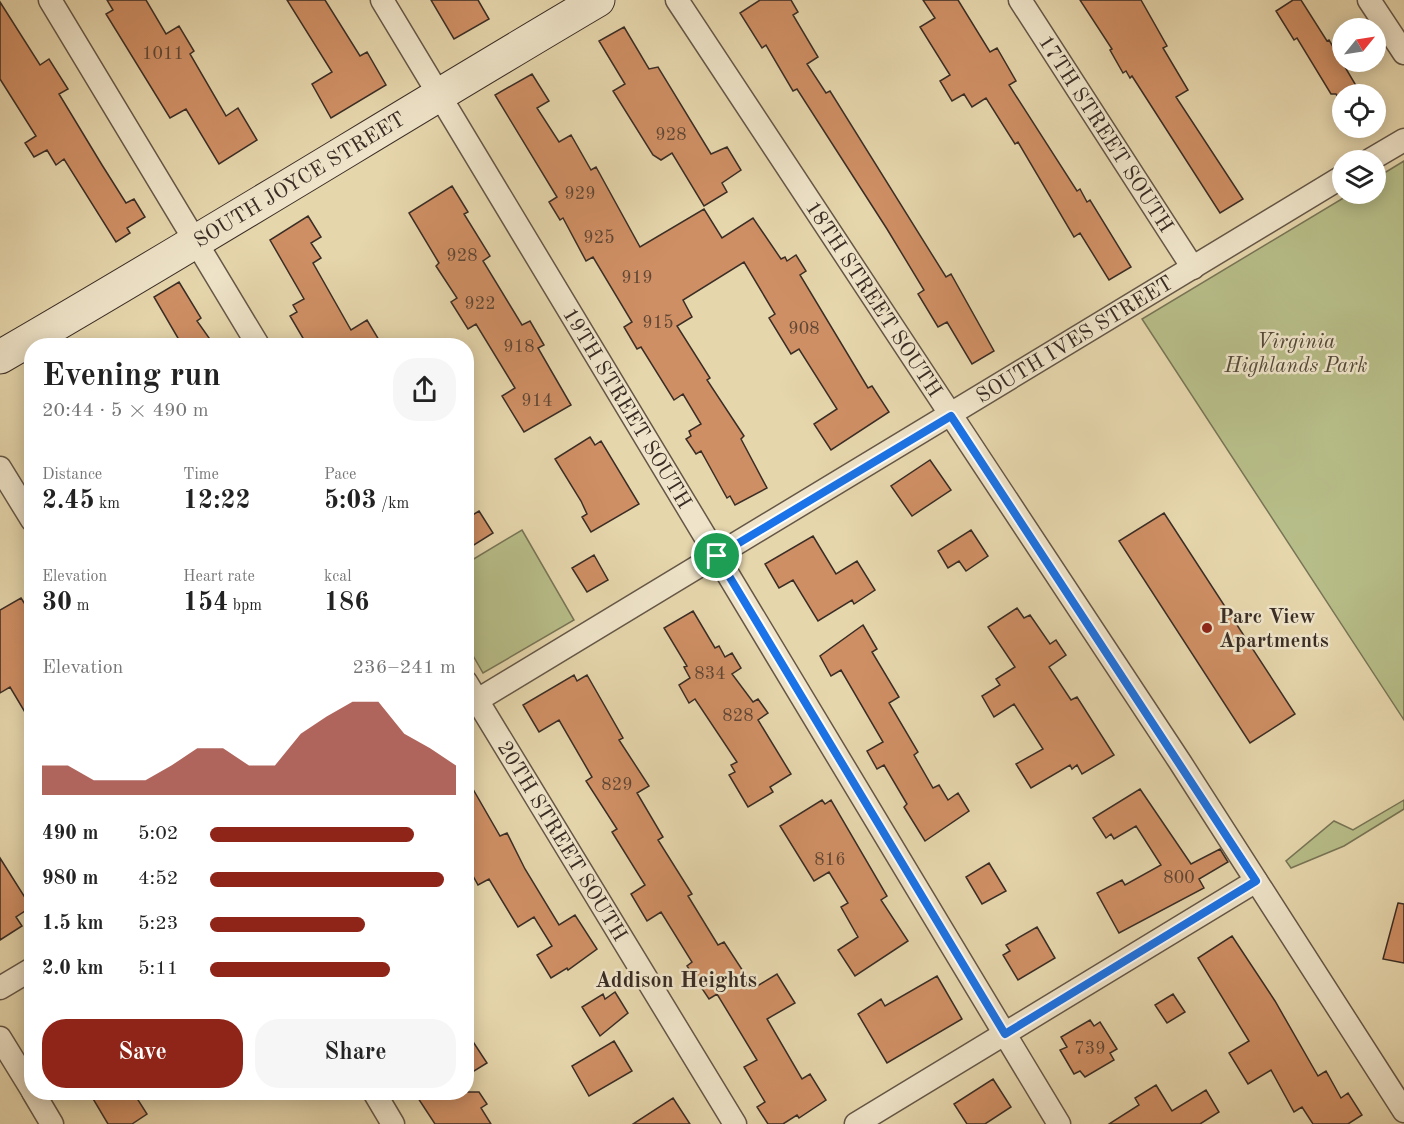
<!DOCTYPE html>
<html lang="en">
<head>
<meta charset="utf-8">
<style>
	:root { --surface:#fff; --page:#f6f6f6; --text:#222; --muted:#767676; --accent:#8f2418 }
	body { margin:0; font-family:"Old Standard TT",serif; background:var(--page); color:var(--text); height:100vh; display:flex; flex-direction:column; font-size:22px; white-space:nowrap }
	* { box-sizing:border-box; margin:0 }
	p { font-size:20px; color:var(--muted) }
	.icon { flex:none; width:33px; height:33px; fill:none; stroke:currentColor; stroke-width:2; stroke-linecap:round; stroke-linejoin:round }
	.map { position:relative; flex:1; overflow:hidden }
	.panel { position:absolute; left:24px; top:338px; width:450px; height:762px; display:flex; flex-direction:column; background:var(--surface); border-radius:24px; box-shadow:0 3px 15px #0003 }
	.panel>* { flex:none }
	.needle { width:39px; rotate:60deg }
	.buttons { position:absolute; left:1332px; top:18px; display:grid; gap:12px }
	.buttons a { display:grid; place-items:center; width:54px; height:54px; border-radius:50%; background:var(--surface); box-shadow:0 3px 15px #0003; font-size:30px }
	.pin { position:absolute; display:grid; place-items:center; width:51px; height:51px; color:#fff; margin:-26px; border:3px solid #fff; border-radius:50%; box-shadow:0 2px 6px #0007 }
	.round { display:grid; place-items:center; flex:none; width:63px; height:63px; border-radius:24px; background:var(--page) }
	.head { display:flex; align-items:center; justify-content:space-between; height:102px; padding:0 18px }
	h1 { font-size:33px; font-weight:700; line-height:45px }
	.metrics { display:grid; grid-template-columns:repeat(3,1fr); gap:9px; height:102px; padding:6px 18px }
	.metrics div { display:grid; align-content:center }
	.metrics b { font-size:26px; font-weight:700 }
	.metrics small { font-size:16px; font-weight:400 }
	.metrics p { font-size:16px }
	.chart { height:168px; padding:12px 18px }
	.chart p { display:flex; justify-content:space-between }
	.chart svg { width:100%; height:108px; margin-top:6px; fill:var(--accent); opacity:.7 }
	.primary-button { display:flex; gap:12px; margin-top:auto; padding:12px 18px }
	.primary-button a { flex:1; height:69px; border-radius:24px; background:var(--accent); color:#fff; font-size:24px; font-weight:700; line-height:69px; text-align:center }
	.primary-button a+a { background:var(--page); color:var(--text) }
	ul { padding:0 18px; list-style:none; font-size:20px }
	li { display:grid; grid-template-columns:96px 72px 1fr; align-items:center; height:45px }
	li i { height:15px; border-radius:8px; background:var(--accent) }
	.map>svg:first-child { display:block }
</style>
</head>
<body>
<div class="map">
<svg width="1404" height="1124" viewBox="0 0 1404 1124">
	<rect width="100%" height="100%" fill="#e6d6ac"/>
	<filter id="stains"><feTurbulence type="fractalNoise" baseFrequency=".00333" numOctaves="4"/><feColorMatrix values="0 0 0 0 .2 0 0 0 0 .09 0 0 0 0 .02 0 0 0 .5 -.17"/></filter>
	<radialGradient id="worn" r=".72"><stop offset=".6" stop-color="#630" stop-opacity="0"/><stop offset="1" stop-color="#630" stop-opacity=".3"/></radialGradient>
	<!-- green -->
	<path fill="#b7bd88" stroke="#787556" stroke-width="1.5" d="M 1404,161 L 1404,720 L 1142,319 L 1350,194 L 1376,194 L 1376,178 Z
		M 522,530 L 574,620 L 483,673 L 467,645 L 467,563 Z
		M 1404,800 L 1404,809 L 1344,846 L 1291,868 L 1286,861 L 1334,821 L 1353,830 Z"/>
	<!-- building -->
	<path fill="#cf8f64" stroke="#3a2d25" stroke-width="1.5" d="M 107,0 L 146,0 L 166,34 L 179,26 L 194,51 L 190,54 L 226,116 L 238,108 L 257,140 L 219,164 L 186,109 L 170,118 L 106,14 L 113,10 Z
		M 287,0 L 325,0 L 360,56 L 367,52 L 386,85 L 331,118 L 312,84 L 332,72 Z
		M 431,0 L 478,0 L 489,19 L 454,39 Z
		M 760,0 L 791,0 L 798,12 L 793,15 L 818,57 L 807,64 L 826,93 L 830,91 L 946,277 L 951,274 L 994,351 L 972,364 L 947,322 L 938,327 L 918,294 L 924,290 L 887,229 L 797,89 L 793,91 L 766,45 L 762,48 L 740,13 Z
		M 923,0 L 958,0 L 990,52 L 997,48 L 1016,81 L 1009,85 L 1077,191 L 1080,189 L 1087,202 L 1090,200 L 1131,267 L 1109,280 L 1080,233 L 1074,237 L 1018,142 L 1015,144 L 986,98 L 972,107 L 964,94 L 952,101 L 940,81 L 950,75 L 920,27 L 935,18 Z
		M 1080,0 L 1141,0 L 1167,46 L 1163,48 L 1188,90 L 1176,97 L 1243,199 L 1220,213 L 1141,90 L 1132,76 L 1130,78 L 1126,71 L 1123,73 L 1110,50 L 1112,49 Z
		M 1293,0 L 1301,0 L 1327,41 L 1329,40 L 1361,94 L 1342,94 L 1342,105 L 1336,94 L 1331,94 L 1297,38 L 1294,40 L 1276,11 Z
		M 0,2 L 40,65 L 49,59 L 68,89 L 59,94 L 102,165 L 126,203 L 134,199 L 145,217 L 127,228 L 130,233 L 116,242 L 64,159 L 56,165 L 47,150 L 34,157 L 25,143 L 36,136 L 0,79 Z
		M 624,27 L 649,69 L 658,67 L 711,154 L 727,147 L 741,170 L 722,183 L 727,192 L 704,206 L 672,153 L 661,160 L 653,155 L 613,91 L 625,84 L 599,41 Z
		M 532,74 L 549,101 L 537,108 L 559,142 L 571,135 L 591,170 L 596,167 L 640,247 L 704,209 L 722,238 L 753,218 L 781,259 L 785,257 L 787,261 L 796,255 L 806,271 L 800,275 L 868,388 L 872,386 L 889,412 L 831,450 L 814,424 L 837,409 L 799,349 L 791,354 L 769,318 L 775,314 L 744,262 L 683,300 L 692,317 L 677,326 L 710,378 L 707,380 L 744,436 L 741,439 L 767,488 L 735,505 L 730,496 L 727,498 L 701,451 L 696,454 L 686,439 L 691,436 L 689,431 L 701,424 L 683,394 L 674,400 L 641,347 L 637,349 L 624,327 L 632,322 L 593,257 L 586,261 L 563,218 L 560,220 L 549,202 L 557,197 L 495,95 Z
		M 452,186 L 468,212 L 464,214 L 490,256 L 483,261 L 522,325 L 530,321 L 544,345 L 538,348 L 571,405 L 524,432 L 502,396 L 515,388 L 476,324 L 468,329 L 451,302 L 457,298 L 436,266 L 439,263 L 409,213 Z
		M 308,216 L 321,237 L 311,243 L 321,258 L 313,263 L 351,330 L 367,320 L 382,345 L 307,345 L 290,316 L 297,312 L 293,305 L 304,299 L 270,240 Z
		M 179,282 L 201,318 L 197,321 L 214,345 L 182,345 L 154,297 Z
		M 590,437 L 595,445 L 601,441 L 639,504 L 591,532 L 582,517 L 587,514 L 581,501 L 555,459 Z
		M 930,460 L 951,490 L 912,516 L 891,486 Z
		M 479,511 L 493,533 L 466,550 L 466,519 Z
		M 1164,513 L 1295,714 L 1250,743 L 1119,541 Z
		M 971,530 L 988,556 L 966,571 L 959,561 L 948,568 L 938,551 Z
		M 813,536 L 836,574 L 857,561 L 875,590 L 854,604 L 852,600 L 818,621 L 793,580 L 779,588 L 765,564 Z
		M 594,555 L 608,580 L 587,592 L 572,568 Z
		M 21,598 L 32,615 L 32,724 L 10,687 L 0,693 L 0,610 Z
		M 1017,608 L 1024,618 L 1030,615 L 1050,644 L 1056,640 L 1066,655 L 1049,667 L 1071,700 L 1077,697 L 1114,755 L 1082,774 L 1077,765 L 1072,769 L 1070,765 L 1031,788 L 1016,764 L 1043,749 L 1014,704 L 994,717 L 982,696 L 1000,685 L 996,679 L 1015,667 L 988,627 Z
		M 693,611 L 715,648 L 719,646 L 725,657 L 732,653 L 741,668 L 732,674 L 753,702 L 758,699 L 768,713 L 758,720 L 791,774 L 770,787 L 773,792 L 748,807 L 729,775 L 735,772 L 731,765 L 737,762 L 695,699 L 689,703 L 679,685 L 690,678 L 684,667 L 687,666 L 664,628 Z
		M 863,625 L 877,649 L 872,652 L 899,697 L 889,703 L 918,752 L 914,755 L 933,788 L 939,785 L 948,800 L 958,793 L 969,811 L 925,841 L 904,807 L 907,804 L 884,765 L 877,769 L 867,751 L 883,742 L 841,670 L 831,676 L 820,656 Z
		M 574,675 L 577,681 L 587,675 L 623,738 L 619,740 L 649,786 L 637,793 L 663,837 L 658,840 L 692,894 L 688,896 L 718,945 L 724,942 L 754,988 L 777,974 L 795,1003 L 767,1019 L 802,1079 L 810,1074 L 826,1100 L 799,1118 L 797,1115 L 783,1124 L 768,1124 L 757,1107 L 765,1102 L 744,1067 L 757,1060 L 717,994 L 709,999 L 687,966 L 692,962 L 661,912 L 647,921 L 631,894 L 645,885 L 612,832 L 617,829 L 586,781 L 592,777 L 559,720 L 539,732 L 523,705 Z
		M 466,777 L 500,836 L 507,833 L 525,869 L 559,925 L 575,915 L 597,949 L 568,970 L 567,968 L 551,978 L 537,955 L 552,946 L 534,917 L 518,927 L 489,879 L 478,885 L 466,863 Z
		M 1140,789 L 1191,864 L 1220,849 L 1228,862 L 1199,879 L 1204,888 L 1119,933 L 1097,893 L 1122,880 L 1125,885 L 1161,865 L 1136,826 L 1114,839 L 1111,834 L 1106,838 L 1093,818 Z
		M 822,800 L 825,804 L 831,800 L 887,896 L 881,900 L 908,941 L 855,976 L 838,950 L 858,937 L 841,907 L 848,903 L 829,872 L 814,881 L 780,826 Z
		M 0,858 L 31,907 L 16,917 L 22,926 L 0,940 Z
		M 989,863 L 1006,891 L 982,904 L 966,877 Z
		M 1398,903 L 1404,904 L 1404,963 L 1383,959 Z
		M 1037,927 L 1055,958 L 1018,980 L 1003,955 L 1010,951 L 1006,945 Z
		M 1232,936 L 1275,1001 L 1318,1076 L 1326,1071 L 1341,1098 L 1348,1093 L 1362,1115 L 1348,1124 L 1313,1124 L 1302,1107 L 1294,1112 L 1271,1070 L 1248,1084 L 1229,1053 L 1249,1041 L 1198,958 Z
		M 937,976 L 962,1019 L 887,1063 L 858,1014 L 881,999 L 885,1006 Z
		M 615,992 L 628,1013 L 600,1036 L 582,1007 L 603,994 L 605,999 Z
		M 1173,994 L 1185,1012 L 1167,1023 L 1155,1005 Z
		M 1090,1020 L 1094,1026 L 1100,1022 L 1117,1049 L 1110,1053 L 1114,1060 L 1085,1077 L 1080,1071 L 1074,1074 L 1060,1050 L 1067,1047 L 1061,1037 Z
		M 466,1031 L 487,1063 L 466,1076 Z
		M 614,1041 L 632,1071 L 589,1096 L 572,1066 Z
		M 993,1079 L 1011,1107 L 985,1124 L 967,1124 L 954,1104 Z
		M 1156,1085 L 1172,1111 L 1206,1090 L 1219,1112 L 1200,1124 L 1109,1124 L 1139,1105 L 1135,1098 Z
		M 89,1092 L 133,1092 L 147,1114 L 132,1124 L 108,1124 Z
		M 414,1092 L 479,1092 L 487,1104 L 481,1108 L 491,1124 L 435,1124 Z
		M 673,1098 L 690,1124 L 633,1124 Z"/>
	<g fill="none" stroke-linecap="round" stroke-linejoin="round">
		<defs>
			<g id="street">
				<path d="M 50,0 L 258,345"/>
				<path id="s1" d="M 382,0 L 1059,1124"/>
				<path id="s2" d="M 677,0 L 1180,762 L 1404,1111"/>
				<path id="s3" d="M 1020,0 L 1193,268"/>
				<path d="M 1369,0 L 1404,53"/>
				<path d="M 1370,160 L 1404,140"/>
				<path d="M 0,468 L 32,520"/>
				<path id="s4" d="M 466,682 L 735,1124"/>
				<path id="s5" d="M 466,707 L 1342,177"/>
				<path d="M 0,988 L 32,969"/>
				<path d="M 0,1038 L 32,1090"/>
				<path d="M 33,1092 L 52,1124"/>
				<path d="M 374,1092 L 393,1124"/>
				<path d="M 856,1124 L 1256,881"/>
			</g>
			<g id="secondary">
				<path id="s6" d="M 0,357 C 201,241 398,118 598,0"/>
			</g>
		</defs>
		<!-- street casing -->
		<use href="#street" stroke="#655747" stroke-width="25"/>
		<!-- secondary casing -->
		<use href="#secondary" stroke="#3a2d25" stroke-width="35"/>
		<!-- street -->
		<use href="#street" stroke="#efe4c9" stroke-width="22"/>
		<!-- secondary -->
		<use href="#secondary" stroke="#efe4c9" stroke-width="33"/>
	</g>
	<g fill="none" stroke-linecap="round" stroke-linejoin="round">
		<defs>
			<path id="route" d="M 951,416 L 1256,881 L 1005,1034 L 717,556 Z"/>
		</defs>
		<!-- route casing -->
		<use href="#route" stroke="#fff" stroke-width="12"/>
		<!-- route -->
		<use href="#route" stroke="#1a73e8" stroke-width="8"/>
	</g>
	<!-- markers -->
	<circle fill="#8f2418" stroke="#efe4c9" stroke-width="2" cx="1207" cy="628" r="6"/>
	<g text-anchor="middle" stroke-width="5" stroke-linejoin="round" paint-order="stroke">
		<!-- number labels -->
		<g font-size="18" fill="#5f4635">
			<text x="163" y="59">1011</text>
			<text x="671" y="140">928</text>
			<text x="580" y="199">929</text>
			<text x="599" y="243">925</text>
			<text x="462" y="261">928</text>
			<text x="637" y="283">919</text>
			<text x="480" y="309">922</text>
			<text x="658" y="328">915</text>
			<text x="804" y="334">908</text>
			<text x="519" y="352">918</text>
			<text x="537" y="406">914</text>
			<text x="710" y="679">834</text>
			<text x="738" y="721">828</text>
			<text x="617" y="790">829</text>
			<text x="830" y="865">816</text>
			<text x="1179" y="883">800</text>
			<text x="1090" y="1054">739</text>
		</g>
		<!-- street labels -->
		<g font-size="21" fill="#3a2d25" stroke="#efe4c9">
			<text dy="7" stroke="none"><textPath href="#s3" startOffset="159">17TH STREET SOUTH</textPath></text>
			<text dy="7" stroke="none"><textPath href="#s6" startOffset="348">SOUTH JOYCE STREET</textPath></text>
			<text dy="7" stroke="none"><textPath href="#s2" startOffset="358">18TH STREET SOUTH</textPath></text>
			<text dy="7" stroke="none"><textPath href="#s5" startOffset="711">SOUTH IVES STREET</textPath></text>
			<text dy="7" stroke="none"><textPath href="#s1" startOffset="476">19TH STREET SOUTH</textPath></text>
			<text dy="7" stroke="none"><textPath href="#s4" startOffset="186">20TH STREET SOUTH</textPath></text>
		</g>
		<!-- park labels -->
		<g font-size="21" font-style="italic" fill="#534a39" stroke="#efe4c9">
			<text x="1296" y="348">Virginia<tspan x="1296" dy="24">Highlands Park</tspan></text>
		</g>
		<!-- poi labels -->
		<g font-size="21" font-weight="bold" fill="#3a2d25" stroke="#efe4c9" text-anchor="start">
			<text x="1219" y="623">Parc View<tspan x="1219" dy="24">Apartments</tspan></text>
		</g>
		<!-- neighbourhood labels -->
		<g font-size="22" font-weight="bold" fill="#3a2d25" stroke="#efe4c9">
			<text x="676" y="987">Addison Heights</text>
		</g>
	</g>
	<rect width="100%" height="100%" filter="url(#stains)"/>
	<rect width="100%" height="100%" fill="url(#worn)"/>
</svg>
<div class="buttons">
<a><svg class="needle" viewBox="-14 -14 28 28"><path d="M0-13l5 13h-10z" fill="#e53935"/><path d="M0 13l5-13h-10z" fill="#767676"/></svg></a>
<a><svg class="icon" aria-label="locate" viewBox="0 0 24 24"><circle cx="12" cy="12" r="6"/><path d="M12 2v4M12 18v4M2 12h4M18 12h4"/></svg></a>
<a><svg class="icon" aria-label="layers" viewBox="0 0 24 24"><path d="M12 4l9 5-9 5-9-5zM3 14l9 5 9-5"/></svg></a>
</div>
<div class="pin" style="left:717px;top:556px;background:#1e9e55"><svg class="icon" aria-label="arrive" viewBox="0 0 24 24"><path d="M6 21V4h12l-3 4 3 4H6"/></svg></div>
<section class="panel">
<div class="head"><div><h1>Evening run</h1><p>20:44 · 5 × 490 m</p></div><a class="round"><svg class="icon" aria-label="share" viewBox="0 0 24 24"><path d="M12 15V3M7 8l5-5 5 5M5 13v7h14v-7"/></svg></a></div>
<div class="metrics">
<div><p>Distance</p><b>2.45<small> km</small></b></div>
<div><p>Time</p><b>12:22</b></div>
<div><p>Pace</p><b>5:03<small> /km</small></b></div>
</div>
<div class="metrics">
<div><p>Elevation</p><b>30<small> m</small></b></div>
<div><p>Heart rate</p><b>154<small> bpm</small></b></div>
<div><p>kcal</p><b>186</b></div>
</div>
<div class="chart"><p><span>Elevation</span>236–241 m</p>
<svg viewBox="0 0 160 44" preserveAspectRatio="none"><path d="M0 44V32L10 32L20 38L30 38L40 38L50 32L60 25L70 25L80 32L90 32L100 19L110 12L120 6L130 6L140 19L150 25L160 32V44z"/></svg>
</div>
<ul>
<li><b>490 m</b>5:02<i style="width:83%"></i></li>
<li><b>980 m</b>4:52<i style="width:95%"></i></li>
<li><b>1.5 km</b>5:23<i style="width:63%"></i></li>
<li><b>2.0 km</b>5:11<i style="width:73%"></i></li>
</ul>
<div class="primary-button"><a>Save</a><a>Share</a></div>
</section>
</div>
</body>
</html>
